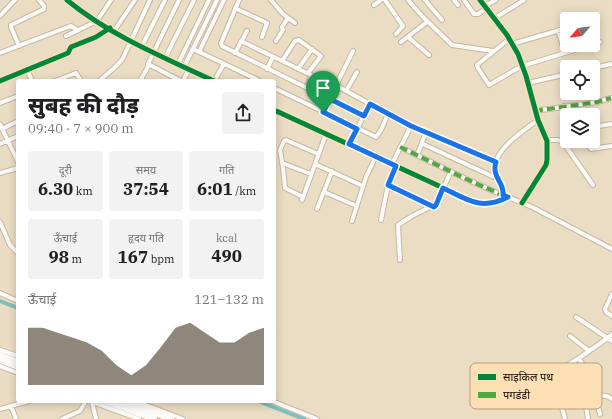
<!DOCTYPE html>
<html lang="hi">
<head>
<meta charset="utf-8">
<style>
	:root { --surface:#fff; --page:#f2f2f2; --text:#202124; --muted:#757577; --accent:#605345 }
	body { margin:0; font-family:"IBM Plex Serif","Noto Sans Devanagari",serif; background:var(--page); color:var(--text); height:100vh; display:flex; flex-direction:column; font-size:15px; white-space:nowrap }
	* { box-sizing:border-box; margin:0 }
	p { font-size:13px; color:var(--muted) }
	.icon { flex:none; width:22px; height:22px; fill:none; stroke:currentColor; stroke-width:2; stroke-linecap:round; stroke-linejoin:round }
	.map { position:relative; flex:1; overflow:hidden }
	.panel { position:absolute; left:16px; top:79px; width:260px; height:324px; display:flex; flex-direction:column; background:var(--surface); border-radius:4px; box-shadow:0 2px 10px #0003 }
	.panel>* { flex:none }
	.needle { width:26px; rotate:242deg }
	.controls { position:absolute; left:560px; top:12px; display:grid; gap:8px }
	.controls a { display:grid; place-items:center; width:40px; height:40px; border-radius:4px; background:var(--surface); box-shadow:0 2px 10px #0003; font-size:20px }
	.pin { position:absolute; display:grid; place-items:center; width:34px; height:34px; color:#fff; margin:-41px -17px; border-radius:50% 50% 50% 0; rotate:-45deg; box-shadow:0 0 4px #0007 }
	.pin .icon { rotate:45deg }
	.round { display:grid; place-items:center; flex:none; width:42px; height:42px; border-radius:4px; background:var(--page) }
	.summary { display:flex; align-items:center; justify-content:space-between; height:68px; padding:0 12px }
	h1 { font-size:22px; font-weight:800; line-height:30px }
	.figures { display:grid; grid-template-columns:repeat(3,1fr); gap:6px; height:68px; padding:4px 12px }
	.figures div { display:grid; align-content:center; border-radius:4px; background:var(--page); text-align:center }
	.figures b { font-size:17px; font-weight:800 }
	.figures small { font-size:11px; font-weight:400 }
	.figures p { font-size:11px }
	.chart { height:112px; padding:8px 12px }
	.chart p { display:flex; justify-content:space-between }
	.chart svg { width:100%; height:72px; margin-top:4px; fill:var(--accent); opacity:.7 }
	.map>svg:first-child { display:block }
</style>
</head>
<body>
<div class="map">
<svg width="612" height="419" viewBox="0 0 612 419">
	<rect width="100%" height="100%" fill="#ebdcc4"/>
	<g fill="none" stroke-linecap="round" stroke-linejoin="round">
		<!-- canal -->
		<path stroke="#7ec0bb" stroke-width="4" d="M 0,301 L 18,308
			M 258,401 L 304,419"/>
		<defs>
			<path id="minor" d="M 67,0 C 109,35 165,58 214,81
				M 179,0 L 148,64 L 181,81
				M 239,0 L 221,43 L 222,46 L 364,116
				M 271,0 L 283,14 L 295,23
				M 385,0 L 403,26 L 396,34
				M 408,0 L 423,17 L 452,45 L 493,51
				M 425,0 L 442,20
				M 454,0 L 458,5
				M 464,0 L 474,14 L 478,14 L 487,8
				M 480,0 L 507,35 L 518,54 L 526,76 L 538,120 L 547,141 L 547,160 L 546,165 L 522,203
				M 374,5 L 381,0
				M 485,6 L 496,0
				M 235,8 L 267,23 L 262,37
				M 0,16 L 15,0
				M 495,18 L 524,0
				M 593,20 L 595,20
				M 558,30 L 565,53
				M 114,31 L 135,0
				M 66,36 L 97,21 L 111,0
				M 408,37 L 429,55
				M 509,39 L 477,65 L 478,68 L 489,85 L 522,66 L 591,45
				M 241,41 L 311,75 L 311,77 L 307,88
				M 276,41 L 283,30 L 282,27 L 288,18
				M 401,42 L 427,22
				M 512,44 L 567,28
				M 593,44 L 600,42
				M 19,46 L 11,27 L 11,25 L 44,9 L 44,6 L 39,0
				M 142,46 L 165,0
				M 193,49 L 260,81
				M 199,52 L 224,0
				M 0,53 L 68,27 L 71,26 L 77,30
				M 235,53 L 247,31
				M 165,58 L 194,0
				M 282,61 L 295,41 L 299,40 L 321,56 L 308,73
				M 178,64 L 209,0
				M 184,67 L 217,0
				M 593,68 L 612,64
				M 27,69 L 32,81
				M 267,69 L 273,57
				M 298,69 L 312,49
				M 0,81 L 68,53 L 71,47 L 96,37 L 110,28
				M 55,81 L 76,73 L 81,81
				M 99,81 L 113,69 L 122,60 L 150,0
				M 140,81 L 149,65
				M 183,81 L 189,69
				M 214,81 L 224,64
				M 528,83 L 567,74
				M 337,86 L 411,126 L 496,163
				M 274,88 L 376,137 L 381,130 L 388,114
				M 346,91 L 357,72
				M 0,103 L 18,96
				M 564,106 L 569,115
				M 274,110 L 476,203 C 489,205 497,203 508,197
				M 535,111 L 597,102 L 611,98
				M 323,112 L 353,51
				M 538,120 C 524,130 490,152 495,173 C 497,181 505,186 503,195 L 532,207 L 612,249
				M 0,124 L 18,162
				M 593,127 L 612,124
				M 2,129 L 18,121
				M 426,133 L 422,142 L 423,144 L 496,178
				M 546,140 L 558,140 L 563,142 L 593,185
				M 584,141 L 591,149 L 612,146
				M 0,144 L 18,136
				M 349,144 L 370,104
				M 400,147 C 434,163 468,181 503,195
				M 417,155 L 422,143
				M 282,163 L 311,174
				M 315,164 L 363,186
				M 392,164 L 411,126
				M 0,173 L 18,168
				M 388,185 L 435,207 L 451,171
				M 324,192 L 357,206
				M 303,197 L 285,188 L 283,168 L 280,150 L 284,141 L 286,140 L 318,154
				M 302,200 L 326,134
				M 317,209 L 332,171
				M 381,220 L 388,185 L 396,166
				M 352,221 L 366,177 L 376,156
				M 0,222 L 10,245 L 18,253
				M 400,260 L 398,225 L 412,216 L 432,206
				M 0,293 L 18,301
				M 612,294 L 605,309 L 606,312 L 612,316
				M 576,317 L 612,341
				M 570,336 L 589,351
				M 0,350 L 18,356
				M 579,358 C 586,371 593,380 591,395 L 585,400 L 588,419
				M 0,366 L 18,373
				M 553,375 L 565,419
				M 591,395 L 607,396 L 612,399
				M 595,395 L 600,414
				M 90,401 L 139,419
				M 135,401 L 183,419
				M 272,401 L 317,419
				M 510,401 L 579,358 L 605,340 L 612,334
				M 543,401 L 592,384
				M 92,402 L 96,419
				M 11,406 L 16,419
				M 561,406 L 585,400
				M 0,409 L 29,401
				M 62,419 L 80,411 L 86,401"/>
			<path id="trunk" d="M 0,355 L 18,362
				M 0,360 L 18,367
				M 105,401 L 154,419
				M 122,401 L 171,419"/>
		</defs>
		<!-- minor casing -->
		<use href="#minor" stroke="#c5b8a3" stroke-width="6"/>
		<!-- trunk casing -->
		<use href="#trunk" stroke="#c5b8a3" stroke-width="8"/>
		<!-- minor -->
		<use href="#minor" stroke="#fcfaf6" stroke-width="4"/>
		<!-- trunk -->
		<use href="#trunk" stroke="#fcfaf6" stroke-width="6"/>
		<!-- quiet -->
		<path stroke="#51a740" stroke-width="4" stroke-dasharray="8 4" stroke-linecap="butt" d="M 535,111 L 597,102 L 611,98
			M 400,147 C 434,163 468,181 503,195"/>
		<defs>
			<path id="cycleway" d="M 67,0 C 109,35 165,58 214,81
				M 480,0 L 507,35 L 518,54 L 526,76 L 538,120 L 547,141 L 547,160 L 546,165 L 522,203
				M 0,81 L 68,53 L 71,47 L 96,37 L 110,28
				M 274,110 L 476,203 C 489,205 497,203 508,197"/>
		</defs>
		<!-- cycleway casing -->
		<use href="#cycleway" stroke="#fcdfb3" stroke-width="8"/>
		<!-- cycleway -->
		<use href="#cycleway" stroke="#00873e" stroke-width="5"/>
	</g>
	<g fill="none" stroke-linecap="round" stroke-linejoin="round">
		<defs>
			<path id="route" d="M 330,99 L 364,116 L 370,104 L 411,126 L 496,162 C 491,177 505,183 503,195 L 508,197 C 481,211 468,200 443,188 L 436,205 L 434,207 L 388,185 L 396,166 L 349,144 L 357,129 L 323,112 Z"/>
		</defs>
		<!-- route casing -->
		<use href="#route" stroke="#fff" stroke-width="8"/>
		<!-- route -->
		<use href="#route" stroke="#1a73e8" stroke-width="5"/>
	</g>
	<!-- legend -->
	<rect x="470" y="363" width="132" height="46" rx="6" fill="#fcdfb3" stroke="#b79f7d" stroke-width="1"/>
	<rect x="478" y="374" width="18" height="6" fill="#00873e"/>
	<rect x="478" y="392" width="18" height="6" fill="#51a740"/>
	<g font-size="11" fill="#150900">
		<text x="503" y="381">साइकिल पथ</text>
		<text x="503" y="399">पगडंडी</text>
	</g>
</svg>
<div class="controls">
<a><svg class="needle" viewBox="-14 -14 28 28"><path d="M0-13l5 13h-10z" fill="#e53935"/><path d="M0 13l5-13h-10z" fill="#757577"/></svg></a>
<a><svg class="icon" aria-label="locate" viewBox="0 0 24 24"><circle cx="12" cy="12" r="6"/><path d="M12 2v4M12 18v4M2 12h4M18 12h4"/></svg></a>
<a><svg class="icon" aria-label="layers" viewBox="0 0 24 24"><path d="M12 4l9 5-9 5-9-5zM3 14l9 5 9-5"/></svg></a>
</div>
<div class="pin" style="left:323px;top:112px;background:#1e9e55"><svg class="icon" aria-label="arrive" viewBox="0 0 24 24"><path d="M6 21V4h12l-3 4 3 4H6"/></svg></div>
<section class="panel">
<div class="summary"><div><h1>सुबह की दौड़</h1><p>09:40 · 7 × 900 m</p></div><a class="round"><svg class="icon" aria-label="share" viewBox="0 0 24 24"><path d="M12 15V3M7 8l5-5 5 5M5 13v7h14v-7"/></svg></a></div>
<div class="figures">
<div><p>दूरी</p><b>6.30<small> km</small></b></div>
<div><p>समय</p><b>37:54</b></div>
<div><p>गति</p><b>6:01<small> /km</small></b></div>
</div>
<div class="figures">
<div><p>ऊँचाई</p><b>98<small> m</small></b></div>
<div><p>हृदय गति</p><b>167<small> bpm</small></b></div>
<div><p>kcal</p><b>490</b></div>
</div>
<div class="chart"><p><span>ऊँचाई</span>121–132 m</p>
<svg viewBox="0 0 160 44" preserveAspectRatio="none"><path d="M0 44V9L10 9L20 12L30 15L40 18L50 23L60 32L70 38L80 32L90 21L100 9L110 6L120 12L130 18L140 18L150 12L160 9V44z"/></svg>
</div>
</section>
</div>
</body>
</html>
